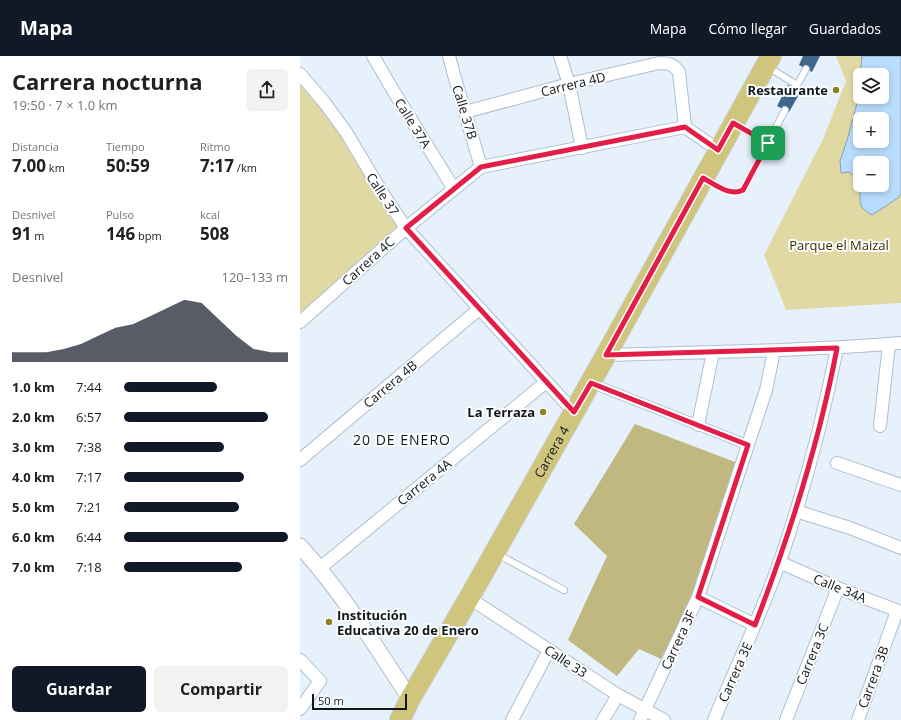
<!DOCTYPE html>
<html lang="es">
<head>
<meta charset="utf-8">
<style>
	:root { --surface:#fff; --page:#f2f2f2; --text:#202124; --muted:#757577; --accent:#111827 }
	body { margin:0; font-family:"Open Sans",sans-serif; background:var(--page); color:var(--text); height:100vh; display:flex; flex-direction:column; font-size:15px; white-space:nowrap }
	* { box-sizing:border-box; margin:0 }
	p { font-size:13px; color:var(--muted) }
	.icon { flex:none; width:22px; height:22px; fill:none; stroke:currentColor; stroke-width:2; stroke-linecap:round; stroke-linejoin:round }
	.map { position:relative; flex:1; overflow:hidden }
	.side { display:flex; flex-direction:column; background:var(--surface); width:300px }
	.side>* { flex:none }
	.tools { position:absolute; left:553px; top:12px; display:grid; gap:8px }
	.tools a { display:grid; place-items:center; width:36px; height:36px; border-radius:6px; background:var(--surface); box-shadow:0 2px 6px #0003; font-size:20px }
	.scale { position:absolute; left:12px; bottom:10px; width:95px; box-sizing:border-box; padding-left:4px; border:2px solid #11171d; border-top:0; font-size:11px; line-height:14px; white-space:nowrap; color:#11171d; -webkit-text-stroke:3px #fdfdfd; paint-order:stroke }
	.pin { position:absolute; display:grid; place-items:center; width:34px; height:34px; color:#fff; margin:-17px; border-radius:8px; box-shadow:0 2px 6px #0006 }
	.round { display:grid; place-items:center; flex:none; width:42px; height:42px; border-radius:6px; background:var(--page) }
	.summary { display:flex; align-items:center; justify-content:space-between; height:68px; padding:0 12px }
	h1 { font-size:22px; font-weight:700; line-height:30px }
	.stats { display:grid; grid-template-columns:repeat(3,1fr); gap:6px; height:68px; padding:4px 12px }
	.stats div { display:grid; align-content:center }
	.stats b { font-size:17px; font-weight:700 }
	.stats small { font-size:11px; font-weight:400 }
	.stats p { font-size:11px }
	.chart { height:112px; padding:8px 12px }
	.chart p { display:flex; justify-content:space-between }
	.chart svg { width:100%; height:72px; margin-top:4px; fill:var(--accent); opacity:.7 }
	.action { display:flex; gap:8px; margin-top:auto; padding:8px 12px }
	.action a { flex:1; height:46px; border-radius:6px; background:var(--accent); color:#fff; font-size:16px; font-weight:700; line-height:46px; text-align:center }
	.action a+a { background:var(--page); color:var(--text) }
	ul { padding:0 12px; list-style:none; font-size:13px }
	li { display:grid; grid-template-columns:64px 48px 1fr; align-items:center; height:30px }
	li i { height:10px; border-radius:5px; background:var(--accent) }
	header { display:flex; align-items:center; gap:24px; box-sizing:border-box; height:56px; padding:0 20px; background:var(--accent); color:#fff }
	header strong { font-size:19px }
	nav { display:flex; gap:22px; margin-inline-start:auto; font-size:14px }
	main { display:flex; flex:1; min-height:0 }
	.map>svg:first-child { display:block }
</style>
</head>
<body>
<header>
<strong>Mapa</strong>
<nav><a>Mapa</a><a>Cómo llegar</a><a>Guardados</a></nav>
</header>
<main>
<section class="side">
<div class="summary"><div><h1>Carrera nocturna</h1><p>19:50 · 7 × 1.0 km</p></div><a class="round"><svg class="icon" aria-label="share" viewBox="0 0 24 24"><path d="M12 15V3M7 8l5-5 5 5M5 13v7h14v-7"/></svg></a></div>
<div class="stats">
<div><p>Distancia</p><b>7.00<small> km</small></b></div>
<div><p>Tiempo</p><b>50:59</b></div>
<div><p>Ritmo</p><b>7:17<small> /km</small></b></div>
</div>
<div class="stats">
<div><p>Desnivel</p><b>91<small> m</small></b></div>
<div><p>Pulso</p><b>146<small> bpm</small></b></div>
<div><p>kcal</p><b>508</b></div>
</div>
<div class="chart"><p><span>Desnivel</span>120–133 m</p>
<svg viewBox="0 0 160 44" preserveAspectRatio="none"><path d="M0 44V38L10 38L20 38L30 36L40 33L50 28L60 23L70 21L80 16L90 11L100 6L110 8L120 18L130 28L140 36L150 38L160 38V44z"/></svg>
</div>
<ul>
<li><b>1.0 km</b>7:44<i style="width:57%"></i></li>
<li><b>2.0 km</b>6:57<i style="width:88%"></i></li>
<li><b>3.0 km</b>7:38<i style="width:61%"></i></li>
<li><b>4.0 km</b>7:17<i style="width:73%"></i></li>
<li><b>5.0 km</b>7:21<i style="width:70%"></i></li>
<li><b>6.0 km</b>6:44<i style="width:100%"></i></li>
<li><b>7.0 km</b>7:18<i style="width:72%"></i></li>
</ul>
<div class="action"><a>Guardar</a><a>Compartir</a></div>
</section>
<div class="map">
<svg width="601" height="664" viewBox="0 0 601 664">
	<rect width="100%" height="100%" fill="#e6f1fc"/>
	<!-- green -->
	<path fill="#e1d9a4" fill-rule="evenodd" d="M 536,0 L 601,0 L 601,247 L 486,254 L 464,199 L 523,83 L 546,25 ZM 560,19 L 582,19 L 582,41 L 560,41 ZM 560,63 L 582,63 L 582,85 L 560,85 ZM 560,107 L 582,107 L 582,129 L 560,129 Z
		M 0,20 L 106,172 L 0,266 Z"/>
	<!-- forest -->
	<path fill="#c0b880" d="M 335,368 L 435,406 L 393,539 L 361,603 L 339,593 L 317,620 L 268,584 L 307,500 L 274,468 Z"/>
	<!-- water -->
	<path fill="#b9ddfe" stroke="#87a2ba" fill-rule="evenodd" d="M 562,0 L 601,0 L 601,137 L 598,142 L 572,159 C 556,151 561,144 560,129 L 582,129 L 582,107 L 560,107 L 560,125 L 549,116 L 541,117 L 540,105 L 548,81 L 557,47 ZM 560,19 L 582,19 L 582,41 L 560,41 ZM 560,63 L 582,63 L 582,85 L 560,85 Z"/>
	<!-- building -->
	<path fill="#3f678c" d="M 503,0 L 520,0 L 512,16 L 499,9 Z
		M 488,29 L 501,35 L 489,56 L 477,50 Z"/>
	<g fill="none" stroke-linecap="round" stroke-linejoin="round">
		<defs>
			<path id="service" d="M 468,11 L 497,29
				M 496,31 L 506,13
				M 436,69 L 468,87
				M 405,123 C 416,129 430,141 443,134 L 485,54
				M 197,498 L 264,534"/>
			<path id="pedestrian" d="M 291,327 L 448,389"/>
			<path id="minor" d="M 73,0 L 94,36 L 154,133
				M 149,0 L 154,19 L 181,111
				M 260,0 L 269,28 L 282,92
				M 0,18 L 24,46 L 46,76 L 83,138 L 106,172 L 274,356
				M 165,56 L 269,28 L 359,7 C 369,7 373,8 379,16 L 385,71 L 418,94
				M 0,266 L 106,172 L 181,111 L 385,71
				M 306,299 C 405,296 503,295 601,287
				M 398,369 L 413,296
				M 580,370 L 589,288
				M 0,404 L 179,253
				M 537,407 L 601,429
				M 496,455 L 550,472 L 601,492
				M 479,506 L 538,532 L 601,556
				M 20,512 L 246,326
				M 398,541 L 455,569
				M 169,542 L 318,639 L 364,664
				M 0,604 L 20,625 L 0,653
				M 212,664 L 249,594
				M 303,664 L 318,639
				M 340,664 L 398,541 L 466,334 L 474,295
				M 414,664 C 436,611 461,559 480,505 C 504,435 523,364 537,292
				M 486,664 L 538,532
				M 558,664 L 597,555"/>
			<path id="tertiary" d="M 0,490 C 42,537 76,590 110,643"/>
			<g id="primary">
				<path id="s1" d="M 100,664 L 110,643 L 169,542 L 306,299 L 471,0"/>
			</g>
		</defs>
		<!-- service casing -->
		<use href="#service" stroke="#aebfd0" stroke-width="8"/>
		<!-- pedestrian casing -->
		<use href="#pedestrian" stroke="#aebfd0" stroke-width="11"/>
		<!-- minor casing -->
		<use href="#minor" stroke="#aebfd0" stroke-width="14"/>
		<!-- tertiary casing -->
		<use href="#tertiary" stroke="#aebfd0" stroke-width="17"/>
		<!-- primary casing -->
		<use href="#primary" stroke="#cfd1d2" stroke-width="22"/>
		<!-- service -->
		<use href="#service" stroke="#fff" stroke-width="6"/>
		<!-- pedestrian -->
		<use href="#pedestrian" stroke="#fff" stroke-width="9"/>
		<!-- minor -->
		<use href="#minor" stroke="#fff" stroke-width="12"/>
		<!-- tertiary -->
		<use href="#tertiary" stroke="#fff" stroke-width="15"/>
		<!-- primary -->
		<use href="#primary" stroke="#d0c57d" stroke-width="20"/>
	</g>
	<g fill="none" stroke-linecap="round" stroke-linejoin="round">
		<defs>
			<path id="route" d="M 433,67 L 468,87 L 443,134 C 430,141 414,128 403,122 L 306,299 L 537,292 C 519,388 490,478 455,569 L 398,541 L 448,389 L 291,327 L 274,356 L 106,172 L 181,111 L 385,71 L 418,94 Z"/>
		</defs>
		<!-- route casing -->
		<use href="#route" stroke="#fff" stroke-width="8"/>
		<!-- route -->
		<use href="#route" stroke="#e11d48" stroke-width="5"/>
	</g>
	<!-- markers -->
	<g fill="#8e8128" stroke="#fdfdfd" stroke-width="1.5">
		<circle cx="536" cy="34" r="4"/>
		<circle cx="243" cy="356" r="4"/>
		<circle cx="29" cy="566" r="4"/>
	</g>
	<g text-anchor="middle" stroke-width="4" stroke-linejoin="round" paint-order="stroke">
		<!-- street labels -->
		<g font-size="13" fill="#11171d" stroke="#fdfdfd">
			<text transform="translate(273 28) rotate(-14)" y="5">Carrera 4D</text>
			<text transform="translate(165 56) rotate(73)" y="5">Calle 37B</text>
			<text transform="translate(113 67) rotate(58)" y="5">Calle 37A</text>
			<text transform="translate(83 138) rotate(57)" y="5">Calle 37</text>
			<text transform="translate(68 205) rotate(-42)" y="5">Carrera 4C</text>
			<text transform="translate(90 328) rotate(-40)" y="5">Carrera 4B</text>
			<text dy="5" stroke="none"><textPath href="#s1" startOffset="308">Carrera 4</textPath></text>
			<text transform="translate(124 426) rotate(-39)" y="5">Carrera 4A</text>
			<text transform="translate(540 532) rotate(22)" y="5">Calle 34A</text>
			<text transform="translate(378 584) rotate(-65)" y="5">Carrera 3F</text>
			<text transform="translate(512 598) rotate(-68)" y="5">Carrera 3C</text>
			<text transform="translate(266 605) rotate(33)" y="5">Calle 33</text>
			<text transform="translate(435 616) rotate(-66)" y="5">Carrera 3E</text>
			<text transform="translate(573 621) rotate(-70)" y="5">Carrera 3B</text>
		</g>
		<!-- poi labels -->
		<g font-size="13" font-weight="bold" fill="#11171d" stroke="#fdfdfd" text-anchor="end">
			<text x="528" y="39">Restaurante</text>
			<text x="235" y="361">La Terraza</text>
			<text x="37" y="564" text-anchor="start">Institución<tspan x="37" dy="15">Educativa 20 de Enero</tspan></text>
		</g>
		<!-- park labels -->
		<g font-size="13" fill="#342e00" stroke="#fdfdfd">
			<text x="539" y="194">Parque el Maizal</text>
		</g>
		<!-- neighbourhood labels -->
		<g font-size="14" letter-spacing="1" fill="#11171d" stroke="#fdfdfd">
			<text x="102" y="389">20 DE ENERO</text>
		</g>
	</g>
</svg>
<div class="tools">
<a><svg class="icon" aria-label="layers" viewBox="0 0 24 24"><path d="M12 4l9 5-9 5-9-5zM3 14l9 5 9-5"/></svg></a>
<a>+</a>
<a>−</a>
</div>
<div class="scale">50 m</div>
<div class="pin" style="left:468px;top:87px;background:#1e9e55"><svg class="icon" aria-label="arrive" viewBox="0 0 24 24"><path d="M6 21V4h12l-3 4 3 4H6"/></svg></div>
</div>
</main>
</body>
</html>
